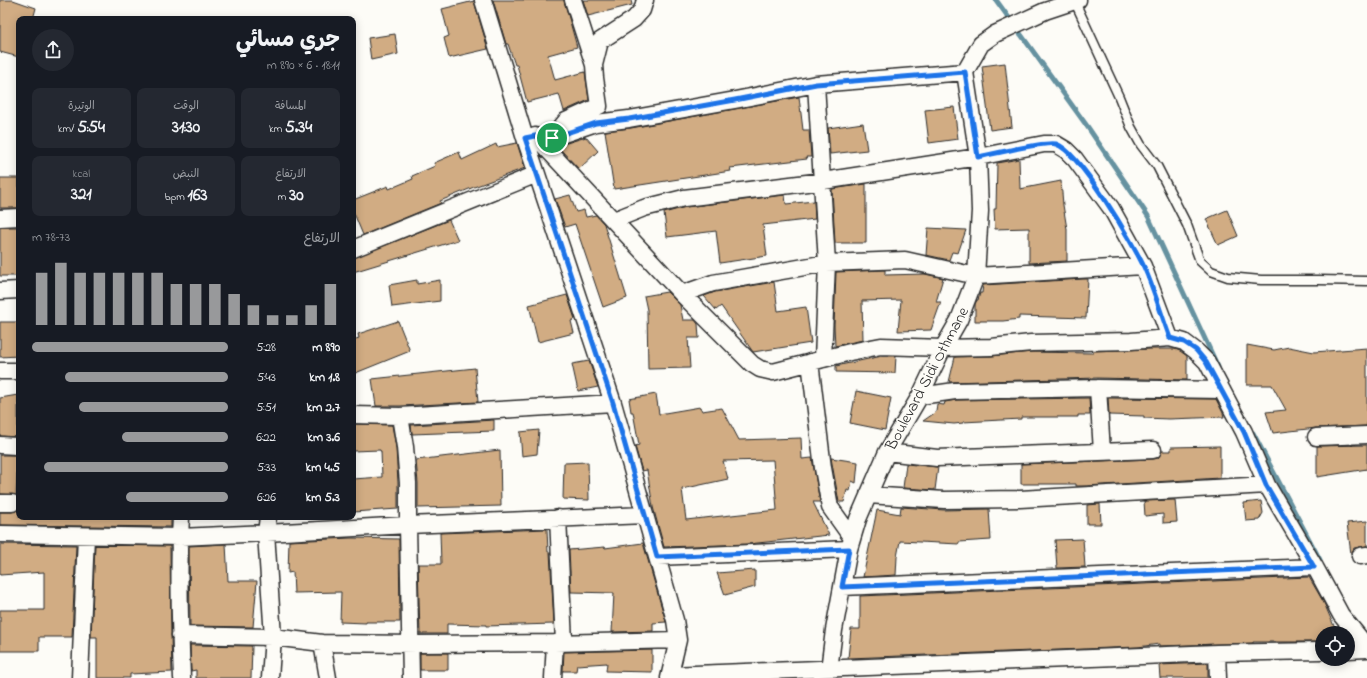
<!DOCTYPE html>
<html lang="ar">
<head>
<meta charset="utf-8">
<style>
	:root { --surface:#171b24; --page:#242831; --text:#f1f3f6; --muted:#9ea1a6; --accent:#98999b }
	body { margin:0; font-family:"Indie Flower","Playpen Sans Arabic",sans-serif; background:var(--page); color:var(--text); direction:rtl; height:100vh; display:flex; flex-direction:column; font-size:15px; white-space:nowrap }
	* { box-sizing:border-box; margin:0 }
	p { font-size:13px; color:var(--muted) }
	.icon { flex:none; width:22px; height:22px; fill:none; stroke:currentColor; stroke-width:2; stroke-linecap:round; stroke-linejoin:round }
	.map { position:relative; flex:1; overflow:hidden; direction:ltr }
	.details { position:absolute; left:16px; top:16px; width:340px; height:504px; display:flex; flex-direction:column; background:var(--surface); border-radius:8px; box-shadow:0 2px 10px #0003; direction:rtl }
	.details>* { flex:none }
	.tools { position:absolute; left:1315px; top:626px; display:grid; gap:8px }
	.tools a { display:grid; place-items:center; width:40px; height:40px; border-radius:50%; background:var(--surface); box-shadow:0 2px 10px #0003; font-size:20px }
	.pin { position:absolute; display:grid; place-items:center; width:34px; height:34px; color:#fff; margin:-17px; border:2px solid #fff; border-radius:50%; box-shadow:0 1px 4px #0007 }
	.round { display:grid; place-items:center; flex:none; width:42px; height:42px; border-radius:21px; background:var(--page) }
	.headline { display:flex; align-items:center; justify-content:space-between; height:68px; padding:0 16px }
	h1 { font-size:22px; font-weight:700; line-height:30px }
	.figures { display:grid; grid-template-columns:repeat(3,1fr); gap:6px; height:68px; padding:4px 16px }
	.figures div { display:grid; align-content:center; border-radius:8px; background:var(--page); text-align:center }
	.figures b { font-size:17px; font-weight:700 }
	.figures small { font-size:11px; font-weight:400 }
	.figures p { font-size:11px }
	.chart { height:112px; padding:8px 16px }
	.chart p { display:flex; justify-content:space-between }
	.chart svg { width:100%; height:72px; margin-top:4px; stroke:var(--accent); stroke-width:6 }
	ul { padding:0 16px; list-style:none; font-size:13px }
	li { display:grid; grid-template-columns:64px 48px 1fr; align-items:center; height:30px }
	li i { height:10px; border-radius:5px; background:var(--accent) }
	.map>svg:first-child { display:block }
</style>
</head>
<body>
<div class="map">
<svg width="1367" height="678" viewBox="0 0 1367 678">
	<rect width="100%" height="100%" fill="#fdfcf7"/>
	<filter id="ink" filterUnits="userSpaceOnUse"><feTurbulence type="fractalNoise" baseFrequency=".025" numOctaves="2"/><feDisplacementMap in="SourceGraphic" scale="8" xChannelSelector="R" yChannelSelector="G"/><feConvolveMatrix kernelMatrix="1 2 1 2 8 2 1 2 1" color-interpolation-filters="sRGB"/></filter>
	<g filter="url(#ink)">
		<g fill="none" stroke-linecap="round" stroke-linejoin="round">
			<!-- stream -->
			<path stroke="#6692a0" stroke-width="5" d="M 996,0 L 1087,126 L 1148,216 L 1218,367
				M 1253,433 L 1320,560"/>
		</g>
		<!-- building -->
		<path fill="#d1ac83" stroke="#2b2b2b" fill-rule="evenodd" d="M 0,0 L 13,0 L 36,8 L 33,19 L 19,19 L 19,57 L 0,52 Z
			M 493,0 L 564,0 L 577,47 L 548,55 L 555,80 L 585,72 L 589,100 L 564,111 L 559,94 L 527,102 L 517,65 L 515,65 L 508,44 L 506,44 Z
			M 583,0 L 631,0 L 632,5 L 588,16 Z
			M 474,1 L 488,49 L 449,58 L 444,38 L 449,36 L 442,9 Z
			M 395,34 L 398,54 L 371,60 L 368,38 Z
			M 1005,63 L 1012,127 L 990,130 L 982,66 Z
			M 799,97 L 803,130 L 809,130 L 811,157 L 806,157 L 807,159 L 730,168 L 731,171 L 614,189 L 605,131 L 631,128 Z
			M 954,107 L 958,139 L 929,143 L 925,110 Z
			M 863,123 L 867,150 L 830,154 L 828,128 Z
			M 586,137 L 598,151 L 579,169 L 557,146 Z
			M 517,143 L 525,168 L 474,187 L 440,201 L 441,203 L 363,235 L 353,211 L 353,200 L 388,186 L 389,189 L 413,179 L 412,176 L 435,166 L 434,163 L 459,152 L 462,160 L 496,144 L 497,147 Z
			M 1019,159 L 1020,189 L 1061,181 L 1063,205 L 1067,229 L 1067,261 L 1029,263 L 1029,228 L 995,229 L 994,209 L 996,209 L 997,163 Z
			M 0,178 L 19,178 L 19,208 L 0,208 Z
			M 866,184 L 866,243 L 835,243 L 832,189 Z
			M 570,195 L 576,212 L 584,210 L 586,217 L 596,215 L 604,224 L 627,298 L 603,307 L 575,224 L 565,227 L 555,199 Z
			M 785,195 L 786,204 L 814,201 L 815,219 L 763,225 L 767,256 L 720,263 L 716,231 L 667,237 L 664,213 L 686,207 Z
			M 1227,210 L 1238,236 L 1218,245 L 1206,219 Z
			M 449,220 L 458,240 L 353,272 L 353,258 Z
			M 0,227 L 19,227 L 19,276 L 0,276 Z
			M 928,228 L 966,230 L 958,253 L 952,252 L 949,260 L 926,255 Z
			M 885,270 L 885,275 L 925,274 L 943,278 L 936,302 L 941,302 L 931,330 L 898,331 L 901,300 L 862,301 L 863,340 L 835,346 L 834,326 L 836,272 Z
			M 1083,279 L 1088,279 L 1086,318 L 1019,316 L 1019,319 L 1003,321 L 975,321 L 975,304 L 977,300 L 978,300 L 980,293 L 982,293 L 983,285 Z
			M 417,280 L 417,284 L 440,280 L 440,301 L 392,307 L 389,285 Z
			M 774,282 L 778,311 L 806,307 L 811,343 L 753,352 L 721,306 L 716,310 L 704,296 L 715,292 Z
			M 667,292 L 680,305 L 683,320 L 695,320 L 698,324 L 699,338 L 688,338 L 690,368 L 648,369 L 647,310 L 644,296 Z
			M 567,295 L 575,319 L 571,321 L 574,333 L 538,342 L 529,305 Z
			M 398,321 L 410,351 L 353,374 L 353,340 L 359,338 L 358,334 Z
			M 0,322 L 19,322 L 19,356 L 0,357 Z
			M 1247,345 L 1274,350 L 1289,347 L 1314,352 L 1367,348 L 1367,426 L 1316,428 L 1273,433 L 1266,412 L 1286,410 L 1272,385 L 1247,385 Z
			M 1149,349 L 1175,349 L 1180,351 L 1187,356 L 1187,380 L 1098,378 L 949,382 L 955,357 L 991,356 L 1032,352 L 1093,353 L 1093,351 Z
			M 882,356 L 896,356 L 895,373 L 836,372 L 836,366 Z
			M 589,361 L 598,387 L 578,391 L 572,364 Z
			M 475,368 L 478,402 L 400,406 L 376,406 L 372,379 Z
			M 856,391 L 891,398 L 885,430 L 850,423 Z
			M 656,394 L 659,414 L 700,407 L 702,411 L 722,408 L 739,440 L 801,438 L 802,459 L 812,458 L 820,502 L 813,502 L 829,535 L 749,544 L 664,547 L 653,507 L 647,470 L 642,471 L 635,446 L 639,445 L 633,412 L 631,412 L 629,399 ZM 773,460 L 777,510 L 686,520 L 682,489 L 728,479 L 723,461 Z
			M 18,395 L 18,437 L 0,436 L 0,398 Z
			M 1089,398 L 1090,415 L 1078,415 L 1078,417 L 1021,417 L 1021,419 L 963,422 L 963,423 L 954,424 L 923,421 L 936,412 L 937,404 L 944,405 L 945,402 L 956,400 Z
			M 1108,398 L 1216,399 L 1223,413 L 1224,417 L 1169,419 L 1144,418 L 1144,416 L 1109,415 Z
			M 494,420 L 494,431 L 412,434 L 411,425 Z
			M 353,424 L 392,425 L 396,448 L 398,483 L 398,509 L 353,512 L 353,479 L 382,477 L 381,451 L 380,451 L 380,450 L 353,451 Z
			M 539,430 L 537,454 L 522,456 L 520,432 Z
			M 1367,445 L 1367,469 L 1317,477 L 1317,446 Z
			M 1220,446 L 1220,478 L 1086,486 L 1076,486 L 1076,484 L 1021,484 L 1021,464 L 1153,459 L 1158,458 L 1162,451 L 1171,451 L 1171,447 Z
			M 500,450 L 501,506 L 418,508 L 418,483 L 416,460 Z
			M 0,455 L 18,455 L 16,495 L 0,494 Z
			M 831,458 L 858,462 L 856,483 L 852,481 L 850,491 L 847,490 L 844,502 L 839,502 Z
			M 588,462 L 589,500 L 563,499 L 564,463 Z
			M 906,464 L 938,467 L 935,490 L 903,488 Z
			M 1175,500 L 1177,522 L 1163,523 L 1163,514 L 1145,516 L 1144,501 Z
			M 1261,501 L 1263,513 L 1259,520 L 1246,521 L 1244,503 Z
			M 1100,504 L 1101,524 L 1087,524 L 1087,505 Z
			M 901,507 L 944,510 L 989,509 L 991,540 L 959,542 L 959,544 L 900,541 L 897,557 L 896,575 L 863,577 L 877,510 L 900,514 Z
			M 19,509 L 19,517 L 171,517 L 171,527 L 0,525 L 0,512 L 12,512 Z
			M 1367,521 L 1367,546 L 1354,548 L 1351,554 L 1347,523 Z
			M 547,529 L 548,552 L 550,552 L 554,624 L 486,626 L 486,625 L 447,624 L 447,634 L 420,634 L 418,564 L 441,564 L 440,533 Z
			M 351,538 L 399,539 L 400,622 L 366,622 L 366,623 L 340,622 L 341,592 L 294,593 L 293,572 L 288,573 L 289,541 Z
			M 1083,539 L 1085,567 L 1057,568 L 1055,540 Z
			M 643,543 L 666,622 L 653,623 L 653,631 L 612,632 L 614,593 L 571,592 L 569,550 L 605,547 L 605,548 Z
			M 0,544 L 76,545 L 72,637 L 39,637 L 39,651 L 0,651 L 0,610 L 44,610 L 44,572 L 0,575 Z
			M 226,544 L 228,581 L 257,581 L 253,627 L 190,626 L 189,546 Z
			M 95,545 L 170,546 L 171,635 L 172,672 L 130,674 L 130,678 L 97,678 L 97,637 L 91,637 Z
			M 755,570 L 755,587 L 725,595 L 717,573 Z
			M 1309,577 L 1324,603 L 1337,633 L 1322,633 L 1322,642 L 1253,642 L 1253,643 L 1159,646 L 1159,644 L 1138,647 L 848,658 L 851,629 L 860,629 L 860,596 Z
			M 190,645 L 252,646 L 251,678 L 196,678 L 196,670 L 191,671 Z
			M 652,650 L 652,672 L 606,671 L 607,663 L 577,665 L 576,671 L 563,671 L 564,652 Z
			M 420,653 L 448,653 L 448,670 L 420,670 Z
			M 1208,663 L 1208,678 L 1160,678 L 1159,665 Z"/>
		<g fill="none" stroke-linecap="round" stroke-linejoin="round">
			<defs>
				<path id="lane" d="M 1074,0 L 1119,97 L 1131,127 L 1141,145 L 1157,166 L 1187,225 L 1200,261 L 1211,271 L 1228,277 L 1261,280 L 1319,280 L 1367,281"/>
				<path id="street" d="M 483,0 L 525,138 L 613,403 L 675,620 L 678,640 L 669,678
					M 573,0 L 594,65
					M 965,72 L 981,44 L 995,34 L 1045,11 L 1078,0
					M 816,84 L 827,263 L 823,359
					M 535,136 L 682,294 L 752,364 L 760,369 L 773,372 L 850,352 L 881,346 L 943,348 L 991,347 L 1031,343 L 1131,341 L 1170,338 L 1184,342 L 1196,351 L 1207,362 L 1244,432 L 1267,485 L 1315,567 L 1341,615 L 1367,647
					M 531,137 L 552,138 L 596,123 L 629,119 L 735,100 L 816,84 L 965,72
					M 552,138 L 566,121 L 599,106 L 595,78 L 594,65 L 600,41 L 634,19 L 642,10 L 645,0
					M 0,218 L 19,217
					M 614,220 L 644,208 L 684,198 L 823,181 L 978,157 L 1044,144 L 1056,144 L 1066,150 L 1075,159 L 1111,208 L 1143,266 L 1170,338
					M 353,249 L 537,174
					M 0,291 L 19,290
					M 682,294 L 713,283 L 827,263 L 905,260 L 976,276 L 1143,266
					M 810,362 L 823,468 L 830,507 L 852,538
					M 0,371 L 19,371
					M 1098,388 L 1102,452
					M 920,396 L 955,391 L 1098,388 L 1222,390
					M 353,415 L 400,416 L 405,447 L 408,483 L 408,525 L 411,678
					M 400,416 L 613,403
					M 1316,437 L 1367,435
					M 0,445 L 16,446
					M 887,452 L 937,458 L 1153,450
					M 868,495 L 944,500 L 1020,499 L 1267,485
					M 0,503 L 12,503
					M 181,517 C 178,570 180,625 182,678
					M 268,517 L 266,533 L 273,637 L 270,678
					M 558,518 L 564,642
					M 0,534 L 180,537 L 266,533 L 408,525 L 645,515
					M 1360,556 L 1367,555
					M 657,557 L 849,549
					M 842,587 L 1315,567
					M 180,635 L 273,637 L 322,643 L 417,644 L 555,643 L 678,640
					M 322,643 L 328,678
					M 1348,650 L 1367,649
					M 1217,653 L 1218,678
					M 670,675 L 1217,653 L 1322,651
					M 80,678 L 86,536
					M 553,678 L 555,643
					M 828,678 L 834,630 L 849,549 L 858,519 L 887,452 L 920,396 L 943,348 L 959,320 L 976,276 L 980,211 L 978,157 L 965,72"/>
			</defs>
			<!-- lane casing -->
			<use href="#lane" stroke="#2b2b2b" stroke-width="11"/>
			<!-- street casing -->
			<use href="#street" stroke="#2b2b2b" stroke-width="19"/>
			<!-- lane -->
			<use href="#lane" stroke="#fdfcf7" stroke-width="8"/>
			<!-- street -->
			<use href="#street" stroke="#fdfcf7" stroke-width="16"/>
		</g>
	</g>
	<g fill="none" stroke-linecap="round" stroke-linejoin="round" filter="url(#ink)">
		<defs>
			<path id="route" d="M 965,72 L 978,157 C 993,154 1044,141 1056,144 C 1079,151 1133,243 1144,267 C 1154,289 1161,314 1170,338 L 1184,342 L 1196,350 L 1206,362 L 1244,432 L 1266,485 L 1314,567 L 842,587 L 849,549 L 657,557 L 613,403 L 525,138 L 535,136 L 552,138 L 596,123 L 629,119 L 735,100 L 816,84 Z"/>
		</defs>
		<!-- route casing -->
		<use href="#route" stroke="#fff" stroke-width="8"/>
		<!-- route -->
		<use href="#route" stroke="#1a73e8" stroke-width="5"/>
	</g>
	<g text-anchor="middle" stroke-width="3" stroke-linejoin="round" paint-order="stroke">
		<!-- street labels -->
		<g font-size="16" fill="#2b2b2b" stroke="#fdfcf7">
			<text transform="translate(926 378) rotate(-62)" y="6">Boulevard Sidi Othmane</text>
		</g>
	</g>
</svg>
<div class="tools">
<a><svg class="icon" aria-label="locate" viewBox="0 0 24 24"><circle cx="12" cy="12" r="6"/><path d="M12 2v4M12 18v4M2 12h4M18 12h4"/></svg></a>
</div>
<div class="pin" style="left:552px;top:138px;background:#1e9e55"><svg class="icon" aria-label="arrive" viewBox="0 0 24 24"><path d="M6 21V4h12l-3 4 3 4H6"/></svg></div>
<section class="details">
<div class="headline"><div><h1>جري مسائي</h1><p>18:11 · 6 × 890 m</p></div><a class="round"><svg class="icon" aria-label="share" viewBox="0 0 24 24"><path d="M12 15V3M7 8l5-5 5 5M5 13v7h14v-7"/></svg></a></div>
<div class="figures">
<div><p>المسافة</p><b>5.34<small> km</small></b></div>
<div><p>الوقت</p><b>31:30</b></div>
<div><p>الوتيرة</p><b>5:54<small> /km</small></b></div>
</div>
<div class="figures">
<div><p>الارتفاع</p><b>30<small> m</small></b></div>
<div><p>النبض</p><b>163<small> bpm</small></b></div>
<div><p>kcal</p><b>321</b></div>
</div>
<div class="chart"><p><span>الارتفاع</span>73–78 m</p>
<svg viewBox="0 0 160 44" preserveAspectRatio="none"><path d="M5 44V12M15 44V6M25 44V12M35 44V12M45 44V12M55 44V12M65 44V12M75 44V19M85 44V19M95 44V19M105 44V25M115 44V32M125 44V38M135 44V38M145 44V32M155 44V19"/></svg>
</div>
<ul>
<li><b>890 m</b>5:28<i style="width:100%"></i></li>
<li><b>1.8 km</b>5:43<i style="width:83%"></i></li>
<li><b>2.7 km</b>5:51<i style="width:76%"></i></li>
<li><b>3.6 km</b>6:22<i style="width:54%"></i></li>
<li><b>4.5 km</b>5:33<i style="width:94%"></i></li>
<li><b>5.3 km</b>6:26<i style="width:52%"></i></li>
</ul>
</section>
</div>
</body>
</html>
